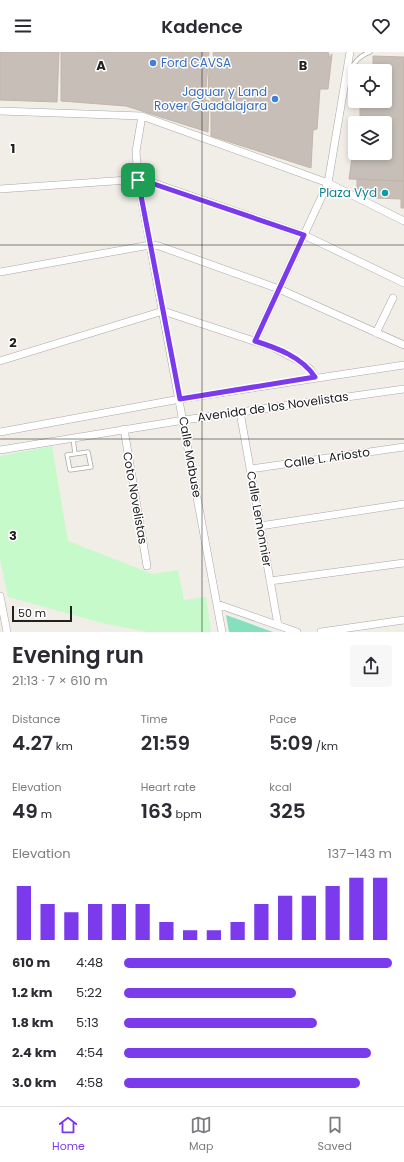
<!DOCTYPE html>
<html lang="en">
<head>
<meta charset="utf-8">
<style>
	:root { --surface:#fff; --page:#f7f7f7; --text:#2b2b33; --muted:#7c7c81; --line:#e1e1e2; --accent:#7c3aed }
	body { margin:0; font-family:Poppins,sans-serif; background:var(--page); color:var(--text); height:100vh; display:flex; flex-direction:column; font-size:15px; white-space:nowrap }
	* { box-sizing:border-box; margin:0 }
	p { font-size:13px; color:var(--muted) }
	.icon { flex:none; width:22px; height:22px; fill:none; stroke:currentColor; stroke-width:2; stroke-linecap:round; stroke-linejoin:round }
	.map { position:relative; height:580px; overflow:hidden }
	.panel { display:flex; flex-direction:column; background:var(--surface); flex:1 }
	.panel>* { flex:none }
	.fabs { position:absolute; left:348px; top:12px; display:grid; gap:8px }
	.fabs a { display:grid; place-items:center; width:44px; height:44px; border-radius:4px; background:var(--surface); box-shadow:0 2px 6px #0003; font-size:20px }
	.scale { position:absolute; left:12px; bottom:10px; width:60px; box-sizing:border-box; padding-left:4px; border:2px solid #212121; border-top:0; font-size:11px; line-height:14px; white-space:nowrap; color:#212121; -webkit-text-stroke:3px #fff; paint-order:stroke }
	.pin { position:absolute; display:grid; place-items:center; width:34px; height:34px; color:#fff; margin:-17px; border-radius:8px; box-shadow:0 2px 6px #0006 }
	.round { display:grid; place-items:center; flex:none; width:42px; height:42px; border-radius:4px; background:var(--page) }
	.headline { display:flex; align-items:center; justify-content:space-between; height:68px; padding:0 12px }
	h1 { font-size:22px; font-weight:600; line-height:30px }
	.metrics { display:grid; grid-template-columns:repeat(3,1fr); gap:6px; height:68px; padding:4px 12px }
	.metrics div { display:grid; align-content:center }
	.metrics b { font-size:20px; font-weight:600 }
	.metrics small { font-size:11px; font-weight:400 }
	.metrics p { font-size:11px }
	.chart { height:112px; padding:8px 12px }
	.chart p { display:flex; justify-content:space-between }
	.chart svg { width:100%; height:72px; margin-top:4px; stroke:var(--accent); stroke-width:6 }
	ul { padding:0 12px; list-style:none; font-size:13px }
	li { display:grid; grid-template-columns:64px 48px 1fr; align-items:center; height:30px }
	li i { height:10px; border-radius:5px; background:var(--accent) }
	header { display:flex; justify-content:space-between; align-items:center; height:52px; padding:0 12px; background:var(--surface); font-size:18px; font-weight:600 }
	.tab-bar { display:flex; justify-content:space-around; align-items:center; height:56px; border-top:1px solid var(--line); background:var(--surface); font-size:11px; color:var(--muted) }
	.tab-bar a { display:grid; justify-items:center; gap:2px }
	.tab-bar .current { color:var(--accent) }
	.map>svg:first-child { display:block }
</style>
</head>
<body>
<header><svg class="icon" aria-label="menu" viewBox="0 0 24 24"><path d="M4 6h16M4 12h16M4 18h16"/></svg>Kadence<svg class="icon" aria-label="heart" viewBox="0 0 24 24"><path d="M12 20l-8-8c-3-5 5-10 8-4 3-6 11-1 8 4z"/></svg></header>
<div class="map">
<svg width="404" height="580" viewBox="0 0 404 580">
	<rect width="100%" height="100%" fill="#f1eee7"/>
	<!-- park -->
	<path fill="#c6facb" d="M 52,394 L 68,489 L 153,522 L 178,518 L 184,548 L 206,545 L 211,580 L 148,580 L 102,571 L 8,545 L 0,507 L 0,404 Z"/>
	<!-- pitch -->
	<path fill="#86e0bf" d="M 226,563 L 273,580 L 229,580 Z"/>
	<!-- building -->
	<path fill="#c6beb7" stroke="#c3b5a9" d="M 0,0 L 59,0 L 57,50 L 0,48 Z
		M 61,0 L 209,0 L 205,48 L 209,49 L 208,80 L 126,54 L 61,49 Z
		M 213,0 L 323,0 L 329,1 L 329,6 L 332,2 L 328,37 L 320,37 L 317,77 L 313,78 L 311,116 L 211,84 L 211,46 L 208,45 L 209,14 L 214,10 Z
		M 373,4 L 404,5 L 404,129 L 349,127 L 355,83 L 355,101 L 385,101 L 385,71 L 360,71 L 360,49 L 385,49 L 385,19 L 373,19 Z
		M 357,127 L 404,129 L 404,156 L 401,156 L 401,147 L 376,146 L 357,137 Z"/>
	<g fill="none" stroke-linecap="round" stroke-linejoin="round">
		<defs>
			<path id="lane" d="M 349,20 C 354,10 360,3 370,0
				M 73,386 L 75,402
				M 88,400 L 91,415 L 70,418 L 67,403 Z"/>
			<path id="street" d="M 0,59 L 142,64 L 328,131 L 404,169
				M 142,64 L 136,99 L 138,128 L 222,580
				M 0,137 L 142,127 L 304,183 L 404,231
				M 0,220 L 150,193 L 159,194 L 279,237 L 404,293
				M 376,281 L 393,246
				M 255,289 L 328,131 L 350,0
				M 0,309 L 163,259 L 272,295 L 299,309 L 310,317 L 315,325
				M 240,360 L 278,573
				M 124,377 L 147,514
				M 0,380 L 180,347 L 404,313
				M 0,398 L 184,368 L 404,337
				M 250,417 L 404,395
				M 260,474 L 404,452
				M 270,529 L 404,511
				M 0,544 L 7,580
				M 217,552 L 297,580
				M 321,580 L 404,568"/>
		</defs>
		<!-- lane casing -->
		<use href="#lane" stroke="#a8a8a8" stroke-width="5"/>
		<!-- street casing -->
		<use href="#street" stroke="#a8a8a8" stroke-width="8"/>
		<!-- lane -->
		<use href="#lane" stroke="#fff" stroke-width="3.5"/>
		<!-- street -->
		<use href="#street" stroke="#fff" stroke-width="7"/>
	</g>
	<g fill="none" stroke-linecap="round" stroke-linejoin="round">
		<defs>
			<path id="route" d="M 138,128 L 142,128 L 304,183 L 255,289 C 277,296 302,305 315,325 L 180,347 Z"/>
		</defs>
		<!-- route casing -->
		<use href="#route" stroke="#fff" stroke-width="8"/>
		<!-- route -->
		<use href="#route" stroke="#7c3aed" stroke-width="5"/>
	</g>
	<!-- grid -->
	<path fill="none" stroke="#212121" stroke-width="1" stroke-opacity="0.55" d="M 202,0 L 202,580M 0,193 L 404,193M 0,387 L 404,387"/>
	<!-- markers -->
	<g fill="#3f7fe0" stroke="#fff" stroke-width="1.5">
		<circle cx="153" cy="11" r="4"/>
		<circle cx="275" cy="47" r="4"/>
	</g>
	<circle fill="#0f9aa8" stroke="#fff" stroke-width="1.5" cx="385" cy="141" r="4"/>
	<g text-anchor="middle" stroke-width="3" stroke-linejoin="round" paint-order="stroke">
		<!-- shop labels -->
		<g font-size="12" fill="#366cbe" stroke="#fff" text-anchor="start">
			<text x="161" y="15">Ford CAVSA</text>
			<text x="267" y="44" text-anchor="end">Jaguar y Land<tspan x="267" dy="14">Rover Guadalajara</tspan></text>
		</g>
		<!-- culture labels -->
		<g font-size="12" fill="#0d838f" stroke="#fff" text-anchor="end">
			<text x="377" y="145">Plaza Vyd</text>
		</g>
		<!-- street labels -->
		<g font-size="12" fill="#212121" stroke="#fff">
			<text transform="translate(273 355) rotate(-8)" y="4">Avenida de los Novelistas</text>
			<text transform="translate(190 405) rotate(80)" y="4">Calle Mabuse</text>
			<text transform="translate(327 406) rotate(-8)" y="4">Calle L. Ariosto</text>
			<text transform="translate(135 446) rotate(80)" y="4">Coto Novelistas</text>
			<text transform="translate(259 467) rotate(80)" y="4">Calle Lemonnier</text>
		</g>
	</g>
	<g font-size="13" text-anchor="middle" font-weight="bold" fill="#212121" stroke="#fff" stroke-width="3" stroke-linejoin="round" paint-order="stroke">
		<text x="101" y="18">A</text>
		<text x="303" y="18">B</text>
		<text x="13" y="101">1</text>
		<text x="13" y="295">2</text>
		<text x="13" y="488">3</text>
	</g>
</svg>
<div class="fabs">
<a><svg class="icon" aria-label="locate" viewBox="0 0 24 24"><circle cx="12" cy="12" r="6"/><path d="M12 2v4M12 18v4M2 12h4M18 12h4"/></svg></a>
<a><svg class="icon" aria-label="layers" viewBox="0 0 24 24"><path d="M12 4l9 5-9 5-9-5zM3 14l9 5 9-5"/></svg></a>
</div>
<div class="scale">50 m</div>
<div class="pin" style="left:138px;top:128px;background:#1e9e55"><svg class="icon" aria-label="arrive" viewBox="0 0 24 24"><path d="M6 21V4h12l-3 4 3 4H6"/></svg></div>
</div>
<section class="panel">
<div class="headline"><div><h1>Evening run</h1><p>21:13 · 7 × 610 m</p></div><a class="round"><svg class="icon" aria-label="share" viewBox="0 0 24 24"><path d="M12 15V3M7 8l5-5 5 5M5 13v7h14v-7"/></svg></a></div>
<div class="metrics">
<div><p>Distance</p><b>4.27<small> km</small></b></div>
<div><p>Time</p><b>21:59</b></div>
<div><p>Pace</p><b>5:09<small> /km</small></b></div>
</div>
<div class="metrics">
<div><p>Elevation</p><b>49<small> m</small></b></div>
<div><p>Heart rate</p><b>163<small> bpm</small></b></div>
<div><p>kcal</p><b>325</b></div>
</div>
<div class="chart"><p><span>Elevation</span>137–143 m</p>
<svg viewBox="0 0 160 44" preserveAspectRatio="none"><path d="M5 44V11M15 44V22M25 44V27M35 44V22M45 44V22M55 44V22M65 44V33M75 44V38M85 44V38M95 44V33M105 44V22M115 44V17M125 44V17M135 44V11M145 44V6M155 44V6"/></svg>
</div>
<ul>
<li><b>610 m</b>4:48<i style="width:100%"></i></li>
<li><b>1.2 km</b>5:22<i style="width:64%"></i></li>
<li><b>1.8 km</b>5:13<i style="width:72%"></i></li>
<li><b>2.4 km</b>4:54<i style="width:92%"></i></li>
<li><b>3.0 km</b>4:58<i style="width:88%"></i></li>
</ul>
</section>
<nav class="tab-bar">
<a class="current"><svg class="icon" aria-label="home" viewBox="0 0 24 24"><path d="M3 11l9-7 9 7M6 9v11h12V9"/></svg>Home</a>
<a><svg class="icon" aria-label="map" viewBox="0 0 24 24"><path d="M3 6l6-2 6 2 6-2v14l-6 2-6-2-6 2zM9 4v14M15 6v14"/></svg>Map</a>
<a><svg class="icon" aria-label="saved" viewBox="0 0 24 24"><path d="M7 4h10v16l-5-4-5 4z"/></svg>Saved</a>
</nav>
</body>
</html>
